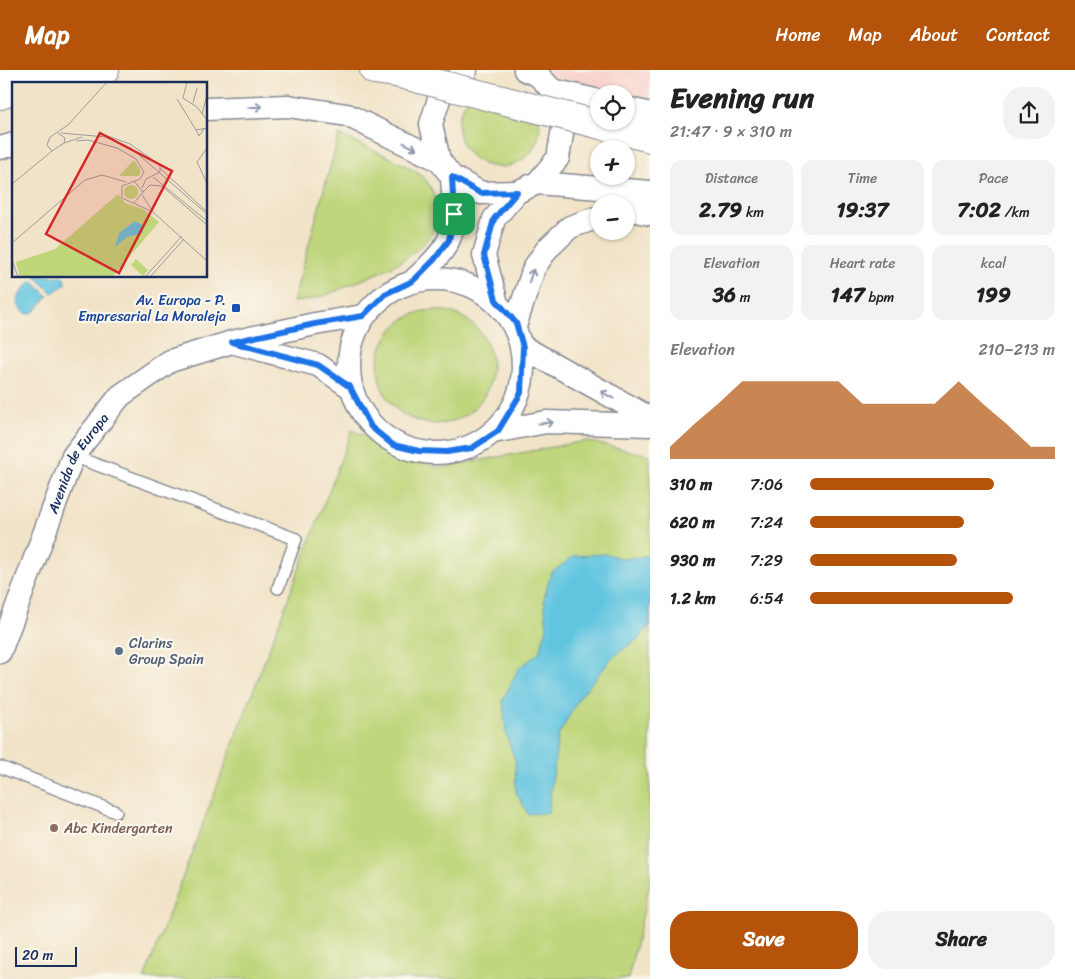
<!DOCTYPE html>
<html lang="en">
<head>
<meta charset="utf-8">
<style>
	:root { --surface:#fff; --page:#f2f2f2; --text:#222; --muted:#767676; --accent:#b45309 }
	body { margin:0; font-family:Sriracha,sans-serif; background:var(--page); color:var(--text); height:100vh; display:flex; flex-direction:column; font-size:19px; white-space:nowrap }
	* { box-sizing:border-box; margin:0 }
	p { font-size:16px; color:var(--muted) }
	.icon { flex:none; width:28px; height:28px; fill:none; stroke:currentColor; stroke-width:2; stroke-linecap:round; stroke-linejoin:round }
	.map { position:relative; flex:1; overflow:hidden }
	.panel { display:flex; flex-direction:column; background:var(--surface); width:425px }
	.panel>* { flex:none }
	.controls { position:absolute; left:590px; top:15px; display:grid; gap:10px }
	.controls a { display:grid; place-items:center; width:45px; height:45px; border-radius:50%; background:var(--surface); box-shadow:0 1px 4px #0004; font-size:25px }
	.scale { position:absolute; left:15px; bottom:12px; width:62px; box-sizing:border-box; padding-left:5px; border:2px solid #1b2f5e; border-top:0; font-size:14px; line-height:18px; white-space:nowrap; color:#1b2f5e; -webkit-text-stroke:4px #fbf7ec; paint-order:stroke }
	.pin { position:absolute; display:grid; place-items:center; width:42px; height:42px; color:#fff; margin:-21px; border-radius:10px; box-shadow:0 2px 8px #0006 }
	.round { display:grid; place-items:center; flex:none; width:52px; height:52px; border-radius:20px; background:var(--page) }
	.summary { display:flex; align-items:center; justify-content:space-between; height:85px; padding:0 20px }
	h1 { font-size:28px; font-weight:800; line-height:38px }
	.figures { display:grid; grid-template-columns:repeat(3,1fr); gap:8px; height:85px; padding:5px 20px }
	.figures div { display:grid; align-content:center; border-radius:12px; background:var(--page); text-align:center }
	.figures b { font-size:21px; font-weight:800 }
	.figures small { font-size:14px; font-weight:400 }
	.figures p { font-size:14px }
	.chart { height:140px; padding:10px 20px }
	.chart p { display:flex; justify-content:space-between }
	.chart svg { width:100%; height:90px; margin-top:5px; fill:var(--accent); opacity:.7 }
	.primary-button { display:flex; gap:10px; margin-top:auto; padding:10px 20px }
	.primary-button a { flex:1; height:58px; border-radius:20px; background:var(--accent); color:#fff; font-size:20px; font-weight:800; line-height:58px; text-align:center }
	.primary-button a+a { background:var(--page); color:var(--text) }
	ul { padding:0 20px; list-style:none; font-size:16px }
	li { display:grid; grid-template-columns:80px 60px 1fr; align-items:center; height:38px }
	li i { height:12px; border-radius:6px; background:var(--accent) }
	header { display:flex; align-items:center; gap:30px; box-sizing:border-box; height:70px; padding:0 25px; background:var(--accent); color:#fff }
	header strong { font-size:24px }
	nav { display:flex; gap:28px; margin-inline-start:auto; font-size:18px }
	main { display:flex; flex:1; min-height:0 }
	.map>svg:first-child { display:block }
</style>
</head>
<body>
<header>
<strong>Map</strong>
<nav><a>Home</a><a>Map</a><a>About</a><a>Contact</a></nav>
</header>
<main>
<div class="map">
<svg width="650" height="909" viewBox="0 0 650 909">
	<rect width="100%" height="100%" fill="#fbf7ec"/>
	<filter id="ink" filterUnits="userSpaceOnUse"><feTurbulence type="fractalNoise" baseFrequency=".02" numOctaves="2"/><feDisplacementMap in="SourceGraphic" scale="10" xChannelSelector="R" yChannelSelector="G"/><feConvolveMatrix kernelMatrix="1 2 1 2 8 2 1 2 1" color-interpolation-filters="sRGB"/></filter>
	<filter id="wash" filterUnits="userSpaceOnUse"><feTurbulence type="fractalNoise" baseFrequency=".0096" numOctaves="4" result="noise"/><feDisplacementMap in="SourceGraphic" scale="20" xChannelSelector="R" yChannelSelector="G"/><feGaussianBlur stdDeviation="1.12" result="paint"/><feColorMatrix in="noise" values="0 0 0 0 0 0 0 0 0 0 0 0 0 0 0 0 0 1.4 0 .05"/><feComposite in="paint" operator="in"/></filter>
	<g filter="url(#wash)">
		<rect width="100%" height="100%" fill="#f1e3c7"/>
		<!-- built -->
		<path fill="#f7d0ca" d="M 541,0 L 650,0 L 650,28 L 547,5 Z"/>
		<!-- green -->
		<path fill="#bfd67b" stroke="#6d826c" d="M458 56a41 41 0 1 1 82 0a41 41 0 1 1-82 0Z
			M 339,65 C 359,74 417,96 428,113 C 462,168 398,195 357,212 C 335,221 317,231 293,232 Z
			M378 297a57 57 0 1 1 114 0a57 57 0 1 1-114 0Z
			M 352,360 L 439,398 L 585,371 L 650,385 L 650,813 L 628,909 L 144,909 Z"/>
		<!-- water -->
		<path fill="#62c5e0" stroke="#3e7a9f" d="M 35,206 L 63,206 L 66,214 L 52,223 Z
			M 32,210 L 48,226 L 35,241 L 27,244 C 9,233 22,221 32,210 Z
			M 606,484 L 625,489 L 650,485 L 650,555 L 639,568 L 613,587 L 579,628 L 558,666 L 548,743 L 528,744 L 516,722 L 515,690 L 506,664 L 503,630 L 518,599 L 539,583 L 547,558 L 544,529 L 551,503 L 574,486 Z"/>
	</g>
	<g filter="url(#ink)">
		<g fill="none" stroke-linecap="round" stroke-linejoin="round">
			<defs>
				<path id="service" d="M 73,386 L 296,469 L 278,518
					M 0,697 L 116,742"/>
				<g id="minor">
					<path d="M 0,12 L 26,0"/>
					<path d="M 552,20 L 599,31"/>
					<path d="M 626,38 L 650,44"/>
					<path d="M 206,39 L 288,36 L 347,45 L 439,90 L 452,107 L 481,123 L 517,122"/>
					<path d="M 0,78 L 14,74"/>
					<path d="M 439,90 L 431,54 L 441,23 L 466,0"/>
					<path d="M 537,113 L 650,122"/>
					<path d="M 626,141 L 632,140 L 650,144"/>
					<circle cx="436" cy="296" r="87"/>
					<path d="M 413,211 C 425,200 443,184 449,169 C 457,150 453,128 452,107"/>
					<path d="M 496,230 L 484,185 L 494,149 L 517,122 L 537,113 L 558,88 L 564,52 L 552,20 L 538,5 L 525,0"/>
					<path d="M 516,253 L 534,198 L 547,179 L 570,157 L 599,147"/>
					<path d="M 235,273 L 318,295 L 350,317"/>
					<path d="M 523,277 L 650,348"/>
					<path d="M 498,361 L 546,352 L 650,355"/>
					<path id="s1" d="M 0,582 L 73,386 L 120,326 L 170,291 L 232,272 L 315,254 L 363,246"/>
				</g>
				<path id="primary" d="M 374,0 L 396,3
					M 32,14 L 53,6 L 105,0
					M 0,25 L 14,20
					M 593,53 L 650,68"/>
			</defs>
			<!-- service casing -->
			<use href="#service" stroke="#868992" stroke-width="14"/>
			<!-- minor casing -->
			<use href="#minor" stroke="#868992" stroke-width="25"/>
			<!-- primary casing -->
			<use href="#primary" stroke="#868992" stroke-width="30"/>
			<!-- service -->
			<use href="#service" stroke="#fff" stroke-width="11"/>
			<!-- minor -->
			<use href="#minor" stroke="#fff" stroke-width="22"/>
			<!-- primary -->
			<use href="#primary" stroke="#fff" stroke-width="28"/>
			<defs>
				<path id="primary-bridge" d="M 396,3 L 593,53"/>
			</defs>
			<!-- primary-bridge casing -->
			<use href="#primary-bridge" stroke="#868992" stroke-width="30" stroke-linecap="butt"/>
			<!-- primary-bridge -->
			<use href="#primary-bridge" stroke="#fff" stroke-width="28"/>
		</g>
		<!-- one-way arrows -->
		<defs><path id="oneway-shaft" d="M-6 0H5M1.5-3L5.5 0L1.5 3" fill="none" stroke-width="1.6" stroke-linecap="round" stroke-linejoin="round" transform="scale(1.25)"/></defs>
		<g stroke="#8d97ae">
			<use href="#oneway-shaft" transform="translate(255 37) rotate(-2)"/>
			<use href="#oneway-shaft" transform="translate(410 76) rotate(26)"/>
			<use href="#oneway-shaft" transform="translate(531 206) rotate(-72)"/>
			<use href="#oneway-shaft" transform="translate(607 325) rotate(-151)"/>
			<use href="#oneway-shaft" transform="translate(546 353) rotate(-4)"/>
		</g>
	</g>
	<g fill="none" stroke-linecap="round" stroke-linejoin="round" filter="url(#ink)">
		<defs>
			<path id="route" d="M 452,107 L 480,123 L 517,122 L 494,149 L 484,185 L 496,230 L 516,253 L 523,277 L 521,323 L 498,361 L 472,378 L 447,382 L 419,381 L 393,375 L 371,357 L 350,317 L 318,295 L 232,272 L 315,254 L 363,246 L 385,224 L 413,211 L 434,190 L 449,170 L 454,144 Z"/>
		</defs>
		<!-- route casing -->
		<use href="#route" stroke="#fff" stroke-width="10"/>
		<!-- route -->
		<use href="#route" stroke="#1a73e8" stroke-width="6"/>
	</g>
	<!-- markers -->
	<rect fill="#1a4fb4" stroke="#fbf7ec" stroke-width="2" x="231" y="233" width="10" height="10" rx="2.5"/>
	<circle fill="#5c6f8a" stroke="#fbf7ec" stroke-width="2" cx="119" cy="581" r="5"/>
	<circle fill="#8d6e63" stroke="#fbf7ec" stroke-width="2" cx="54" cy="758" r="5"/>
	<g text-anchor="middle" stroke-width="4.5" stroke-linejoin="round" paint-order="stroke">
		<!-- transit labels -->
		<g font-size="14" fill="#164399" stroke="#fbf7ec" text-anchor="end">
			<text x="226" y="235">Av. Europa - P.<tspan x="226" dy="16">Empresarial La Moraleja</tspan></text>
		</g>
		<!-- street labels -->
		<g font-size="14" fill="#1b2f5e" stroke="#fbf7ec">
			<text dy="5" stroke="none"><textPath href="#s1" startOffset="205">Avenida de Europa</textPath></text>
		</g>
		<!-- service labels -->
		<g font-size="14" fill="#4e5e75" stroke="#fbf7ec" text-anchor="start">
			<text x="129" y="578">Clarins<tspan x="129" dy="16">Group Spain</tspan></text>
		</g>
		<!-- education labels -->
		<g font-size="14" fill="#785e54" stroke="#fbf7ec" text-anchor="start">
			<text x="64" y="763">Abc Kindergarten</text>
		</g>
	</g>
	<!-- overview -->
	<g transform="translate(12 12)">
		<rect width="195" height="195" fill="#f1e3c7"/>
		<path d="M 122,78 L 129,89 L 127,94 L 107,94 ZM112 110a7 7 0 1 1 14 0a7 7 0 1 1-14 0ZM 106,112 L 113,121 L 131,127 L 147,140 L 100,195 L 8,195 L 4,180 L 43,167 ZM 124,177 L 136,188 L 131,194 L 119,183 Z" fill="#bfd67b"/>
		<path d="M 123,139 L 132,144 L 130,151 L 115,155 L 103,165 L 107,151 Z" fill="#62c5e0"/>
		<path fill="none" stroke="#9b9b9d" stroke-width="1" d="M 175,0 L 171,16 L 185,25 L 195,38M 165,17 L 184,48 L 195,46M 181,21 L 185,6M 190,32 L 195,13M 184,48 L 187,54 L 192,47M 46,51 L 53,56 L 52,61 L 40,69 L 35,63 L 38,55 L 56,43 L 95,0M 49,51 L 94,55 L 119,66 L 195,132M 93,53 L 118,62 L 148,83 L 148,90 L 134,97 L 130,106M 64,59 L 76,58 L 105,66 L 124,77 L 132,90M 52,61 L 70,55M 195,66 L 185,80 L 195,101M 148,86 L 195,130M 132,90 L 128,97 L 110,104 L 110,116 L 141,130 L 195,179M 141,95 L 195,139M 122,99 L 131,110 L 122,121M 0,102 L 40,69M 131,110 L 138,103 L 150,104 L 195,143M 130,113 L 140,128M 0,161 L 73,98 L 90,93 L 114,100M 0,178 L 6,195M 133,195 L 170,154M 138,195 L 172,157"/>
		<path fill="#d62828" fill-opacity="0.15" stroke="#d62828" stroke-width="2.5" d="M 88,51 L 160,89 L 107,191 L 34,152 Z"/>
		<rect width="195" height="195" fill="none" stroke="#1b2f5e" stroke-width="2.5"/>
	</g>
</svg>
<div class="controls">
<a><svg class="icon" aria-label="locate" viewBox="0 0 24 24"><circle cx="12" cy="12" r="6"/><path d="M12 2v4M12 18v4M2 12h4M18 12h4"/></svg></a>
<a>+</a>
<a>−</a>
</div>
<div class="scale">20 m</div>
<div class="pin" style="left:454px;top:144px;background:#1e9e55"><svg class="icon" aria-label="arrive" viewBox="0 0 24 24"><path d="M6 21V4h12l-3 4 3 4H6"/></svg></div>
</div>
<section class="panel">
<div class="summary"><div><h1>Evening run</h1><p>21:47 · 9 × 310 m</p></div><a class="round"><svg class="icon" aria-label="share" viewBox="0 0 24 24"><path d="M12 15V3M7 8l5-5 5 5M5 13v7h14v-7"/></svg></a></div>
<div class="figures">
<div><p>Distance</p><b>2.79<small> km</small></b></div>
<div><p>Time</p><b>19:37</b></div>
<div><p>Pace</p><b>7:02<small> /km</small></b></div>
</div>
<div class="figures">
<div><p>Elevation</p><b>36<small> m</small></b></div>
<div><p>Heart rate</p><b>147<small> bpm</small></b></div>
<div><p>kcal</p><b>199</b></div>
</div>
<div class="chart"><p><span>Elevation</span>210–213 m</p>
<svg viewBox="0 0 160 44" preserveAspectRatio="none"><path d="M0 44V38L10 27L20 17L30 6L40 6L50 6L60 6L70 6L80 17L90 17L100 17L110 17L120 6L130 17L140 27L150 38L160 38V44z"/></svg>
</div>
<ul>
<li><b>310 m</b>7:06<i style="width:75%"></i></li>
<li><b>620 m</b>7:24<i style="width:63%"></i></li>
<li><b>930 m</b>7:29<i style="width:60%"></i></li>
<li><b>1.2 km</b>6:54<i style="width:83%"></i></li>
</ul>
<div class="primary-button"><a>Save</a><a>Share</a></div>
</section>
</main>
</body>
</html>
